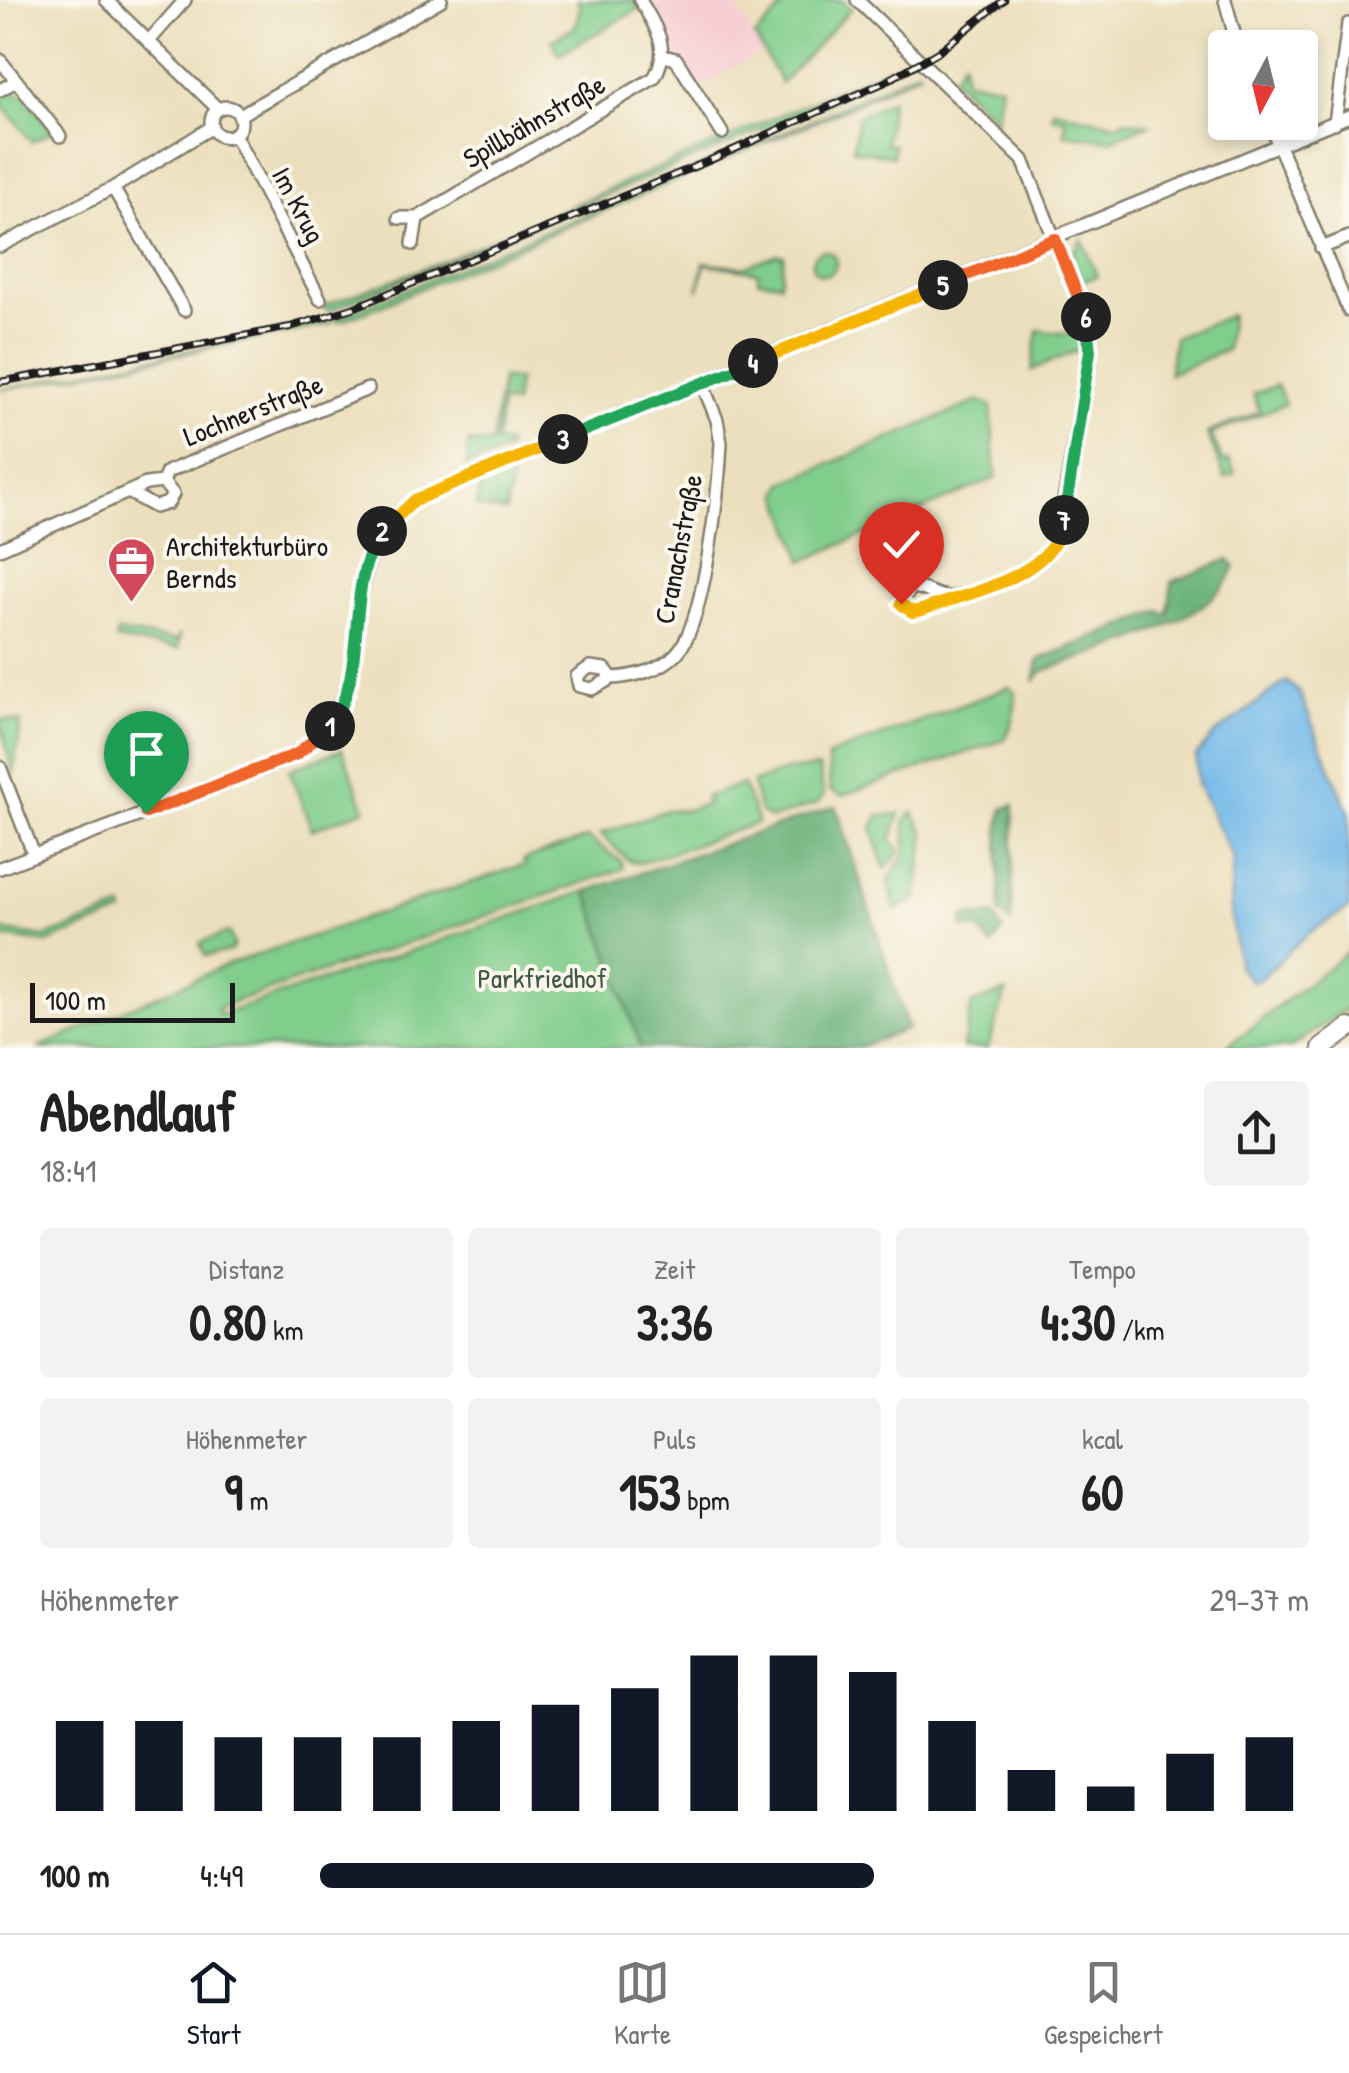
<!DOCTYPE html>
<html lang="de">
<head>
<meta charset="utf-8">
<style>
	:root { --surface:#fff; --page:#f2f2f2; --text:#222; --muted:#767676; --line:#e0e0e0; --accent:#111827 }
	body { margin:0; font-family:"Patrick Hand",sans-serif; background:var(--page); color:var(--text); height:100vh; display:flex; flex-direction:column; font-size:38px; white-space:nowrap }
	* { box-sizing:border-box; margin:0 }
	p { font-size:32px; color:var(--muted) }
	.icon { flex:none; width:55px; height:55px; fill:none; stroke:currentColor; stroke-width:2; stroke-linecap:round; stroke-linejoin:round }
	.map { position:relative; height:1048px; overflow:hidden }
	.side { display:flex; flex-direction:column; background:var(--surface); flex:1 }
	.side>* { flex:none }
	.needle { width:65px; rotate:187deg }
	.tools { position:absolute; left:1208px; top:30px; display:grid; gap:20px }
	.tools a { display:grid; place-items:center; width:110px; height:110px; border-radius:10px; background:var(--surface); box-shadow:0 5px 15px #0003; font-size:50px }
	.scale { position:absolute; left:30px; bottom:25px; width:205px; box-sizing:border-box; padding-left:10px; border:5px solid #1c1c1c; border-top:0; font-size:28px; line-height:35px; white-space:nowrap; color:#1c1c1c; -webkit-text-stroke:8px #fbf7ec; paint-order:stroke }
	.pin { position:absolute; display:grid; place-items:center; width:85px; height:85px; color:#fff; margin:-102px -42px; border-radius:50% 50% 50% 0; rotate:-45deg; box-shadow:0 0 10px #0007 }
	.pin .icon { rotate:45deg }
	.km { position:absolute; width:50px; height:50px; margin:-25px; border-radius:50%; background:#222; color:#fff; font-size:28px; line-height:50px; text-align:center }
	.round { display:grid; place-items:center; flex:none; width:105px; height:105px; border-radius:10px; background:var(--page) }
	.summary { display:flex; align-items:center; justify-content:space-between; height:170px; padding:0 40px }
	h1 { font-size:55px; font-weight:800; line-height:75px }
	.stats { display:grid; grid-template-columns:repeat(3,1fr); gap:15px; height:170px; padding:10px 40px }
	.stats div { display:grid; align-content:center; border-radius:10px; background:var(--page); text-align:center }
	.stats b { font-size:50px; font-weight:800 }
	.stats small { font-size:28px; font-weight:400 }
	.stats p { font-size:28px }
	.chart { height:280px; padding:20px 40px }
	.chart p { display:flex; justify-content:space-between }
	.chart svg { width:100%; height:180px; margin-top:10px; stroke:var(--accent); stroke-width:6 }
	ul { padding:0 40px; list-style:none; font-size:32px }
	li { display:grid; grid-template-columns:160px 120px 1fr; align-items:center; height:75px }
	li i { height:25px; border-radius:12px; background:var(--accent) }
	.tabs { display:flex; justify-content:space-around; align-items:center; height:140px; border-top:2px solid var(--line); background:var(--surface); font-size:28px; color:var(--muted) }
	.tabs a { display:grid; justify-items:center; gap:5px }
	.tabs .current { color:var(--accent) }
	.map>svg:first-child { display:block }
</style>
</head>
<body>
<div class="map">
<svg width="1349" height="1048" viewBox="0 0 1349 1048">
	<rect width="100%" height="100%" fill="#fbf7ec"/>
	<filter id="ink" filterUnits="userSpaceOnUse"><feTurbulence type="fractalNoise" baseFrequency=".01" numOctaves="2"/><feDisplacementMap in="SourceGraphic" scale="20" xChannelSelector="R" yChannelSelector="G"/><feConvolveMatrix kernelMatrix="1 2 1 2 8 2 1 2 1" color-interpolation-filters="sRGB"/></filter>
	<filter id="wash" filterUnits="userSpaceOnUse"><feTurbulence type="fractalNoise" baseFrequency=".0048" numOctaves="4" result="noise"/><feDisplacementMap in="SourceGraphic" scale="40" xChannelSelector="R" yChannelSelector="G"/><feGaussianBlur stdDeviation="2.25" result="paint"/><feColorMatrix in="noise" values="0 0 0 0 0 0 0 0 0 0 0 0 0 0 0 0 0 1.4 0 .05"/><feComposite in="paint" operator="in"/></filter>
	<g filter="url(#wash)">
		<rect width="100%" height="100%" fill="#ecdfbd"/>
		<!-- built -->
		<path fill="#f7cfd3" d="M 646,0 L 733,0 L 762,52 L 697,89 Z"/>
		<!-- green -->
		<path fill="#81ce8c" stroke="#4e7554" stroke-width="2.5" d="M 577,0 L 634,0 L 639,9 L 559,54 L 552,40 L 575,27 L 580,8 Z
			M 790,0 L 842,0 L 851,9 L 781,83 L 755,37 Z
			M 907,60 L 841,97 L 329,311 L 321,307 L 446,260 Z
			M 963,61 L 965,80 L 1001,85 L 996,120 L 952,78 Z
			M 918,70 L 920,72 L 847,108 L 377,307 L 339,322 L 333,319 L 825,115 Z
			M 8,92 L 24,95 L 52,131 L 32,142 L 0,102 Z
			M 891,100 L 885,144 L 894,145 L 893,156 L 853,150 L 858,116 Z
			M 1053,110 L 1122,125 L 1123,120 L 1150,124 L 1110,140 L 1064,134 L 1066,120 L 1052,117 Z
			M 1082,239 L 1097,276 L 1082,282 L 1072,254 Z
			M812 263a12 12 0 1 1 24 0a12 12 0 1 1-24 0Z
			M 778,254 L 784,255 L 780,283 L 758,280 L 758,272 L 705,264 L 698,291 L 704,262 L 743,267 Z
			M 1231,315 L 1226,350 L 1169,374 L 1174,338 Z
			M 328,321 L 331,324 L 0,390 Z
			M 1038,330 L 1082,336 L 1081,349 L 1032,370 Z
			M 502,378 L 518,380 L 514,404 L 498,402 Z
			M 1277,385 L 1285,404 L 1211,434 L 1223,462 L 1229,460 L 1235,474 L 1225,478 L 1207,433 L 1260,412 L 1253,394 Z
			M 978,401 L 991,406 L 996,478 L 803,561 L 779,493 L 784,483 Z
			M 497,405 L 501,405 L 496,442 L 508,444 L 507,450 L 466,466 L 469,442 L 492,444 Z
			M 512,472 L 506,512 L 477,507 L 480,485 Z
			M 117,632 L 176,641 L 180,634 L 178,649 L 116,640 Z
			M 1009,687 L 1016,692 C 1015,710 1014,725 1004,740 L 841,796 L 830,790 L 828,756 Z
			M 0,719 L 21,722 L 13,776 Z
			M 342,749 L 365,809 L 312,830 L 289,770 Z
			M 819,768 L 824,796 L 818,803 L 772,819 L 760,812 L 752,783 L 785,771 Z
			M 743,784 L 758,823 L 640,863 L 629,861 L 600,834 L 667,810 L 687,810 L 707,803 L 705,797 Z
			M 913,812 L 925,834 L 916,900 L 895,910 L 889,880 L 906,853 L 905,820 Z
			M 900,814 L 891,840 L 901,851 L 885,869 L 872,828 L 879,816 Z
			M 588,838 L 622,862 L 623,869 L 217,1008 L 220,1015 L 587,891 L 641,1048 L 38,1048 L 229,964 L 526,864 L 523,860 Z
			M 123,908 L 124,913 L 46,943 L 0,937 L 0,930 L 45,937 Z
			M 229,932 L 234,945 L 231,951 L 205,956 L 200,943 Z
			M 1349,951 L 1349,1007 L 1290,1048 L 1225,1048 Z
			M 1006,992 L 988,1048 L 963,1048 L 972,1004 Z"/>
		<!-- forest -->
		<path fill="#68b178" stroke="#42664a" stroke-width="2.5" d="M 1229,559 L 1235,566 C 1217,624 1093,651 1042,672 L 1034,682 L 1038,660 L 1158,611 L 1168,614 L 1172,582 Z
			M 1014,805 L 1011,923 L 1000,914 L 999,830 L 1003,809 Z
			M 836,806 L 908,1029 L 857,1048 L 641,1048 L 587,891 Z
			M 994,915 L 1002,931 L 992,946 L 979,929 L 963,928 L 963,917 Z"/>
		<!-- water -->
		<path fill="#72b9e9" stroke="#476a82" stroke-width="2.5" d="M 1286,681 L 1299,692 L 1349,812 L 1349,908 L 1306,935 L 1260,979 L 1251,981 L 1239,968 L 1230,909 L 1233,858 L 1197,784 L 1196,756 L 1214,735 Z"/>
	</g>
	<g filter="url(#ink)">
		<g fill="none" stroke-linecap="round" stroke-linejoin="round">
			<defs>
				<path id="street" d="M 106,0 L 218,109
					M 857,0 L 1023,160 L 1087,321 L 1090,351 L 1057,541 C 1040,567 983,594 952,597 C 938,599 927,588 913,587 L 900,602 L 916,612 L 953,597
					M 1225,0 L 1238,48
					M 149,41 L 185,0
					M 663,56 L 676,59 L 722,133
					M 0,60 L 60,136
					M 0,90 L 16,81
					M211 122a15 15 0 1 1 30 0a15 15 0 1 1-30 0Z
					M 240,115 L 441,0
					M 1269,122 L 1349,311
					M 1335,123 L 1348,24
					M 234,134 L 320,299
					M 113,188 L 184,310
					M 399,218 L 417,218 L 413,244
					M 417,218 L 654,78 C 672,48 655,26 640,0
					M 0,246 L 113,188 L 212,127
					M 1321,248 L 1349,237
					M 163,482 L 167,472 L 368,389
					M 0,549 L 146,484 L 163,482 L 173,494 L 168,503 L 155,507 L 130,493
					M 612,678 L 592,689 L 579,686 L 577,676 L 590,667 L 605,669 L 612,678 C 633,677 661,670 676,654 C 705,625 719,486 721,443 L 717,420 L 702,383
					M 0,767 L 34,855
					M 0,868 L 275,764 C 407,704 313,571 415,500 L 1349,116"/>
				<path id="secondary" d="M 1322,1048 L 1349,1028"/>
			</defs>
			<!-- street casing -->
			<use href="#street" stroke="#847e6c" stroke-width="16"/>
			<!-- secondary casing -->
			<use href="#secondary" stroke="#847e6c" stroke-width="22"/>
			<!-- street -->
			<use href="#street" stroke="#fff" stroke-width="11"/>
			<!-- secondary -->
			<use href="#secondary" stroke="#fff" stroke-width="18"/>
			<defs>
				<path id="rail" d="M 0,382 L 290,327 L 353,308 L 706,162 L 885,82 L 938,52 L 1004,0"/>
			</defs>
			<!-- rail casing -->
			<use href="#rail" stroke="#1c1c1c" stroke-width="8"/>
			<!-- rail -->
			<use href="#rail" stroke="#fbf7ec" stroke-width="4" stroke-dasharray="11" stroke-linecap="butt"/>
		</g>
	</g>
	<g fill="none" stroke-linecap="round" stroke-linejoin="round" filter="url(#ink)">
		<defs>
			<path id="split-1" d="M 146,813 L 297,754 L 330,726"/>
			<path id="split-2" d="M 330,726 C 371,670 342,587 382,531"/>
			<path id="split-3" d="M 382,531 L 415,500 L 563,439"/>
			<path id="split-4" d="M 563,439 L 753,363"/>
			<path id="split-5" d="M 753,363 L 943,285"/>
			<path id="split-6" d="M 943,285 L 1055,239 L 1086,317"/>
			<path id="split-7" d="M 1064,520 L 1090,351 L 1086,317"/>
			<path id="split-8" d="M 901,604 L 912,612 L 922,610 C 969,592 1053,578 1064,520"/>
		</defs>
		<!-- split-1 casing -->
		<use href="#split-1" stroke="#fff" stroke-width="20"/>
		<!-- split-2 casing -->
		<use href="#split-2" stroke="#fff" stroke-width="20"/>
		<!-- split-3 casing -->
		<use href="#split-3" stroke="#fff" stroke-width="20"/>
		<!-- split-4 casing -->
		<use href="#split-4" stroke="#fff" stroke-width="20"/>
		<!-- split-5 casing -->
		<use href="#split-5" stroke="#fff" stroke-width="20"/>
		<!-- split-6 casing -->
		<use href="#split-6" stroke="#fff" stroke-width="20"/>
		<!-- split-7 casing -->
		<use href="#split-7" stroke="#fff" stroke-width="20"/>
		<!-- split-8 casing -->
		<use href="#split-8" stroke="#fff" stroke-width="20"/>
		<!-- split-1 -->
		<use href="#split-1" stroke="#f0652b" stroke-width="12"/>
		<!-- split-2 -->
		<use href="#split-2" stroke="#22a559" stroke-width="12"/>
		<!-- split-3 -->
		<use href="#split-3" stroke="#f5b400" stroke-width="12"/>
		<!-- split-4 -->
		<use href="#split-4" stroke="#22a559" stroke-width="12"/>
		<!-- split-5 -->
		<use href="#split-5" stroke="#f5b400" stroke-width="12"/>
		<!-- split-6 -->
		<use href="#split-6" stroke="#f0652b" stroke-width="12"/>
		<!-- split-7 -->
		<use href="#split-7" stroke="#22a559" stroke-width="12"/>
		<!-- split-8 -->
		<use href="#split-8" stroke="#f5b400" stroke-width="12"/>
	</g>
	<!-- icons -->
	<defs>
		<symbol id="office-pin" viewBox="-11 -11 22 30"><path d="M0 17L-7.5 6A9.5 9.5 0 1 1 7.5 6Z" fill="#d1495b" stroke="#fbf7ec"/><path d="M-6-3h4V-5.5h4V-3h4V5H-6ZM-1-4.5V-3h2v-1.5ZM-6 0V1H6V0Z" fill="#fff"/></symbol>
	</defs>
	<g fill-rule="evenodd">
		<use href="#office-pin" x="104" y="534" width="55" height="75"/>
	</g>
	<g text-anchor="middle" stroke-width="8" stroke-linejoin="round" paint-order="stroke">
		<!-- street labels -->
		<g font-size="28" fill="#1c1c1c" stroke="#fbf7ec">
			<text transform="translate(534 121) rotate(-30)" y="10">Spillbähnstraße</text>
			<text transform="translate(299 205) rotate(62)" y="10">Im Krug</text>
			<text transform="translate(253 410) rotate(-22)" y="10">Lochnerstraße</text>
			<text transform="translate(678 549) rotate(-79)" y="10">Cranachstraße</text>
		</g>
		<!-- poi labels -->
		<g font-size="28" fill="#1c1c1c" stroke="#fbf7ec" text-anchor="start">
			<text x="166" y="556">Architekturbüro<tspan x="166" dy="32">Bernds</tspan></text>
		</g>
		<!-- park labels -->
		<g font-size="28" fill="#3f5a43" stroke="#fbf7ec">
			<text x="542" y="988">Parkfriedhof</text>
		</g>
	</g>
</svg>
<div class="tools">
<a><svg class="needle" viewBox="-14 -14 28 28"><path d="M0-13l5 13h-10z" fill="#e53935"/><path d="M0 13l5-13h-10z" fill="#767676"/></svg></a>
</div>
<div class="scale">100 m</div>
<div class="pin" style="left:146px;top:813px;background:#1e9e55"><svg class="icon" aria-label="arrive" viewBox="0 0 24 24"><path d="M6 21V4h12l-3 4 3 4H6"/></svg></div>
<div class="pin" style="left:901px;top:604px;background:#d93025"><svg class="icon" aria-label="check" viewBox="0 0 24 24"><path d="M5 12l5 5 9-10"/></svg></div>
<b class="km" style="left:330px;top:726px">1</b>
<b class="km" style="left:382px;top:531px">2</b>
<b class="km" style="left:563px;top:439px">3</b>
<b class="km" style="left:753px;top:363px">4</b>
<b class="km" style="left:943px;top:285px">5</b>
<b class="km" style="left:1086px;top:317px">6</b>
<b class="km" style="left:1064px;top:520px">7</b>
</div>
<section class="side">
<div class="summary"><div><h1>Abendlauf</h1><p>18:41</p></div><a class="round"><svg class="icon" aria-label="share" viewBox="0 0 24 24"><path d="M12 15V3M7 8l5-5 5 5M5 13v7h14v-7"/></svg></a></div>
<div class="stats">
<div><p>Distanz</p><b>0.80<small> km</small></b></div>
<div><p>Zeit</p><b>3:36</b></div>
<div><p>Tempo</p><b>4:30<small> /km</small></b></div>
</div>
<div class="stats">
<div><p>Höhenmeter</p><b>9<small> m</small></b></div>
<div><p>Puls</p><b>153<small> bpm</small></b></div>
<div><p>kcal</p><b>60</b></div>
</div>
<div class="chart"><p><span>Höhenmeter</span>29–37 m</p>
<svg viewBox="0 0 160 44" preserveAspectRatio="none"><path d="M5 44V22M15 44V22M25 44V26M35 44V26M45 44V26M55 44V22M65 44V18M75 44V14M85 44V6M95 44V6M105 44V10M115 44V22M125 44V34M135 44V38M145 44V30M155 44V26"/></svg>
</div>
<ul>
<li><b>100 m</b>4:49<i style="width:56%"></i></li>
</ul>
</section>
<nav class="tabs">
<a class="current"><svg class="icon" aria-label="home" viewBox="0 0 24 24"><path d="M3 11l9-7 9 7M6 9v11h12V9"/></svg>Start</a>
<a><svg class="icon" aria-label="map" viewBox="0 0 24 24"><path d="M3 6l6-2 6 2 6-2v14l-6 2-6-2-6 2zM9 4v14M15 6v14"/></svg>Karte</a>
<a><svg class="icon" aria-label="saved" viewBox="0 0 24 24"><path d="M7 4h10v16l-5-4-5 4z"/></svg>Gespeichert</a>
</nav>
</body>
</html>
